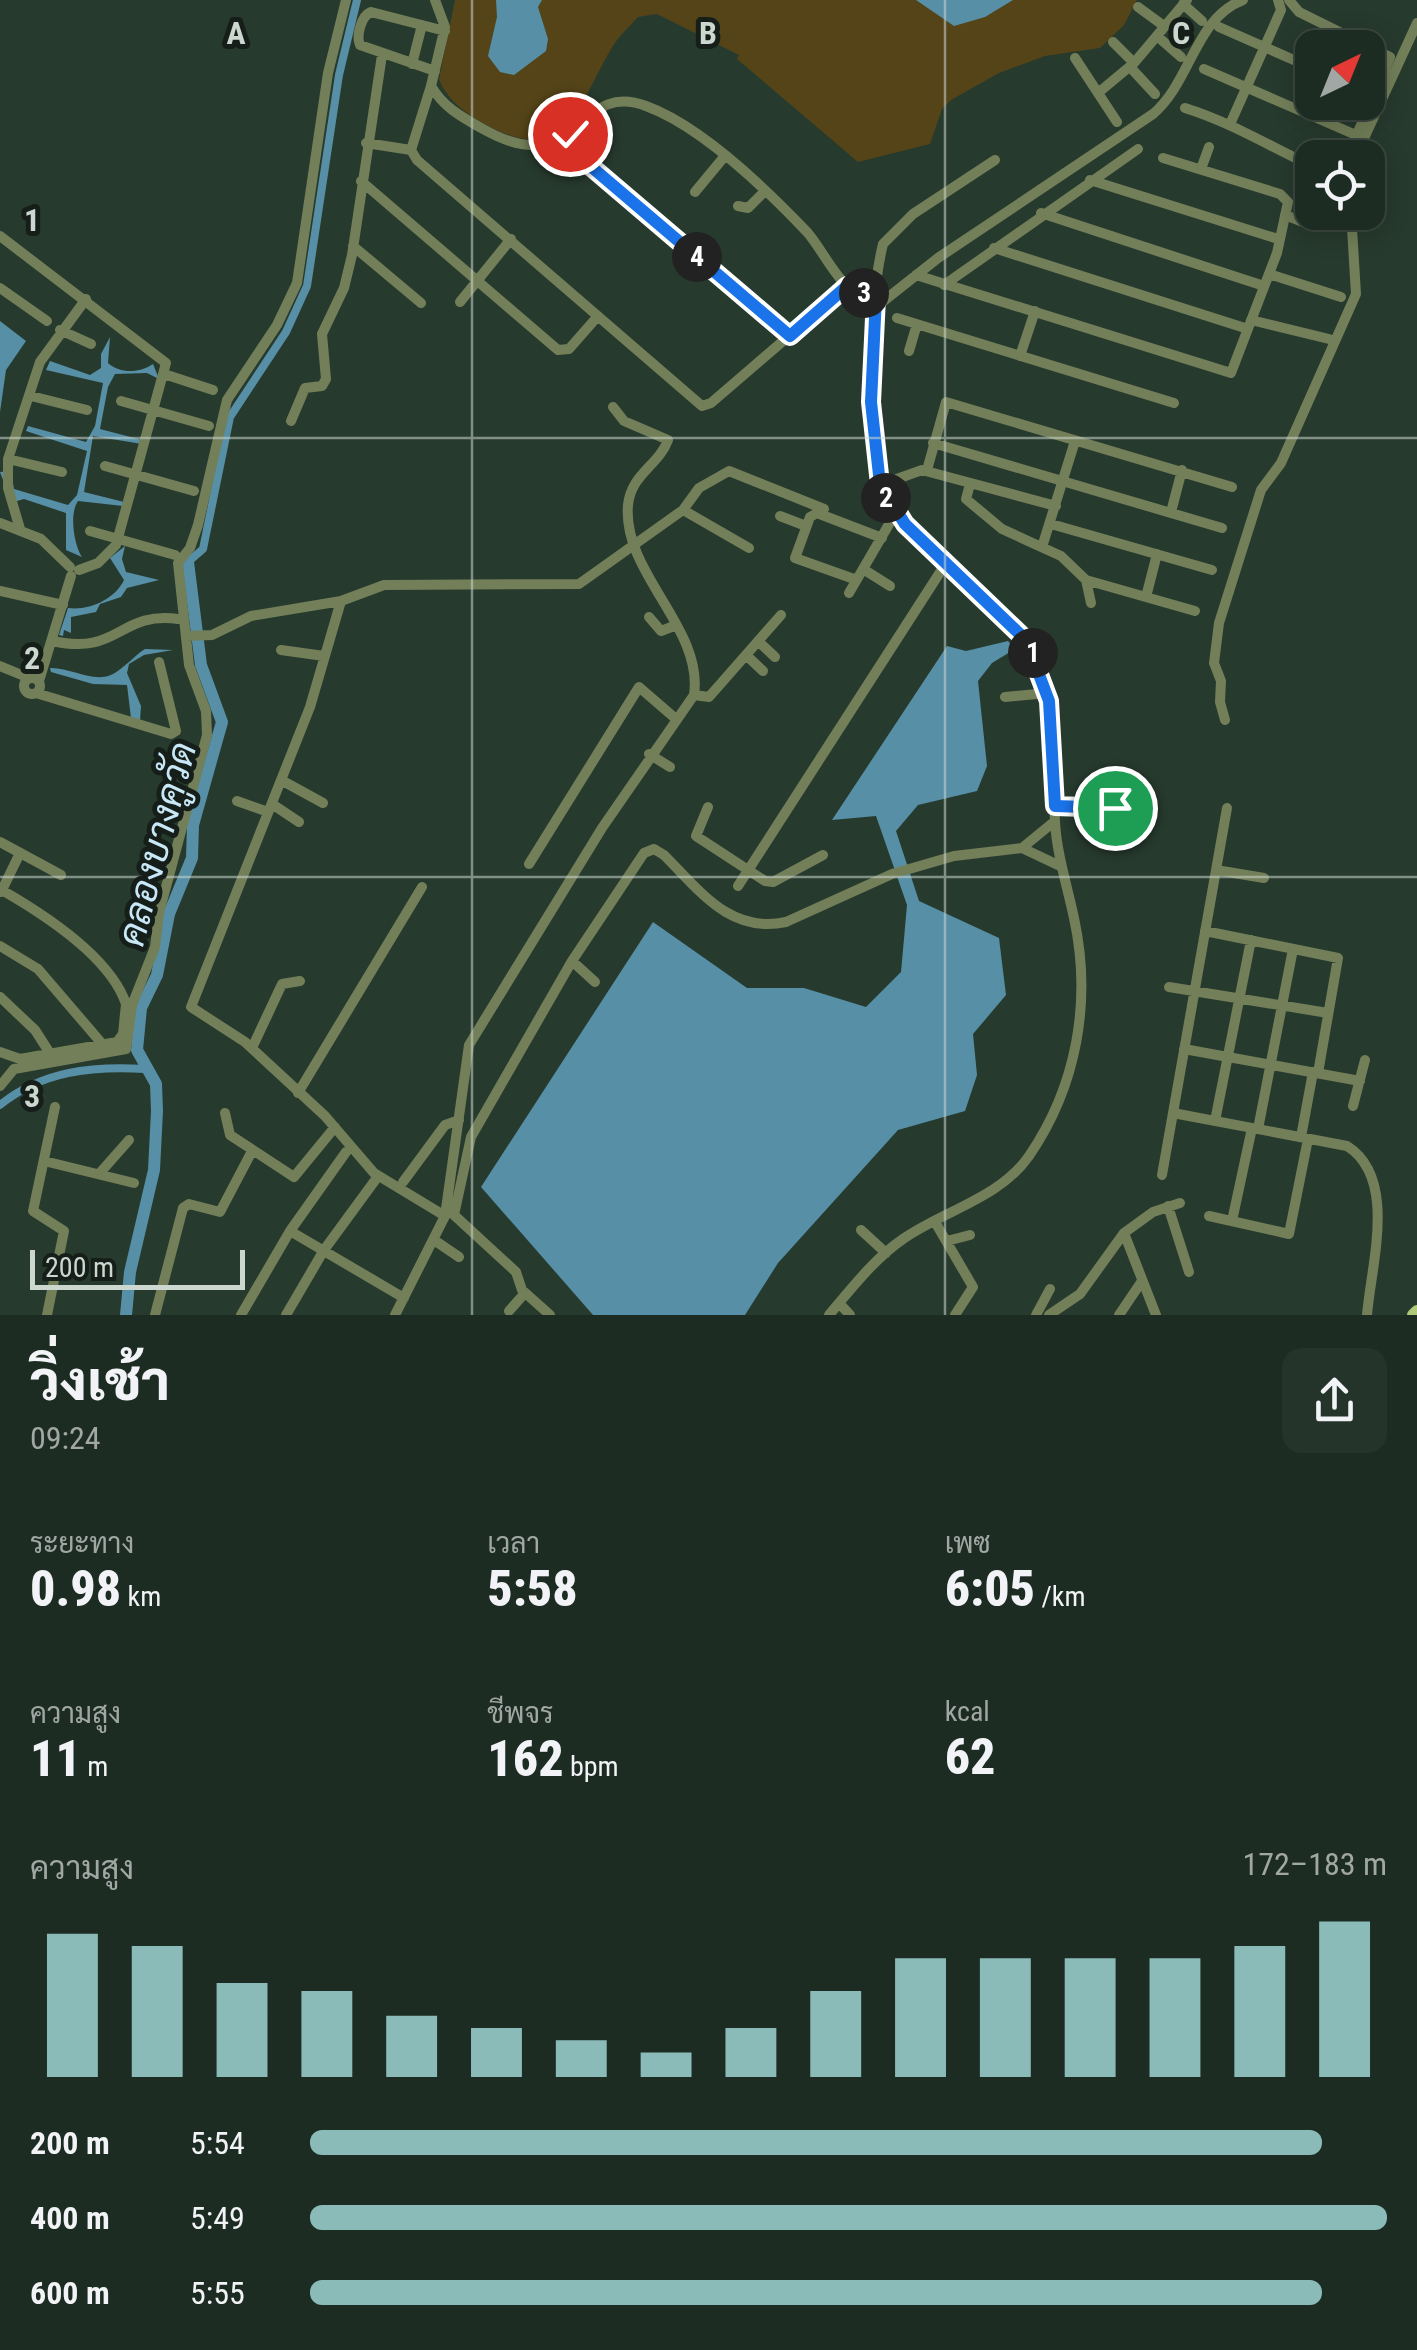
<!DOCTYPE html>
<html lang="th">
<head>
<meta charset="utf-8">
<style>
	:root { --surface:#1d2c22; --page:#25342a; --text:#f1f3f6; --muted:#a0a7a5; --line:#3b4840; --accent:#8bbbb9 }
	body { margin:0; font-family:"Roboto Condensed",Sarabun,sans-serif; background:var(--page); color:var(--text); height:100vh; display:flex; flex-direction:column; font-size:38px; white-space:nowrap }
	* { box-sizing:border-box; margin:0 }
	p { font-size:32px; color:var(--muted) }
	.icon { flex:none; width:55px; height:55px; fill:none; stroke:currentColor; stroke-width:2; stroke-linecap:round; stroke-linejoin:round }
	.map { position:relative; height:1315px; overflow:hidden }
	.drawer { display:flex; flex-direction:column; background:var(--surface); flex:1 }
	.drawer>* { flex:none }
	.needle { width:65px; rotate:43deg }
	.buttons { position:absolute; left:1295px; top:30px; display:grid; gap:20px }
	.buttons a { display:grid; place-items:center; width:90px; height:90px; border-radius:20px; background:var(--surface); box-shadow:0 5px 25px #0003,0 0 0 2px var(--line); font-size:50px }
	.scale { position:absolute; left:30px; bottom:25px; width:215px; box-sizing:border-box; padding-left:10px; border:5px solid #ccd7d0; border-top:0; font-size:28px; line-height:35px; white-space:nowrap; color:#ccd7d0; -webkit-text-stroke:8px #161e19; paint-order:stroke }
	.pin { position:absolute; display:grid; place-items:center; width:85px; height:85px; color:#fff; margin:-42px; border:5px solid #fff; border-radius:50%; box-shadow:0 2px 10px #0007 }
	.km { position:absolute; width:50px; height:50px; margin:-25px; border-radius:50%; background:#222; color:#fff; font-size:28px; line-height:50px; text-align:center }
	.round { display:grid; place-items:center; flex:none; width:105px; height:105px; border-radius:20px; background:var(--page) }
	.overview { display:flex; align-items:center; justify-content:space-between; height:170px; padding:0 30px }
	h1 { font-size:55px; font-weight:800; line-height:75px }
	.figures { display:grid; grid-template-columns:repeat(3,1fr); gap:15px; height:170px; padding:10px 30px }
	.figures div { display:grid; align-content:center }
	.figures b { font-size:50px; font-weight:800 }
	.figures small { font-size:28px; font-weight:400 }
	.figures p { font-size:28px }
	.chart { height:280px; padding:20px 30px }
	.chart p { display:flex; justify-content:space-between }
	.chart svg { width:100%; height:180px; margin-top:10px; stroke:var(--accent); stroke-width:6 }
	ul { padding:0 30px; list-style:none; font-size:32px }
	li { display:grid; grid-template-columns:160px 120px 1fr; align-items:center; height:75px }
	li i { height:25px; border-radius:12px; background:var(--accent) }
	.map>svg:first-child { display:block }
</style>
</head>
<body>
<div class="map">
<svg width="1417" height="1315" viewBox="0 0 1417 1315">
	<rect width="100%" height="100%" fill="#273a2e"/>
	<!-- green -->
	<path fill="#544418" d="M 455,0 L 1137,0 L 1124,25 L 1100,48 L 1045,56 L 999,73 L 951,100 L 942,109 L 930,144 L 858,162 L 737,59 L 739,55 L 657,14 L 638,17 C 630,26 620,35 613,46 C 579,101 569,168 488,126 C 468,115 447,101 439,79 Z"/>
	<!-- water -->
	<path fill="#568fa6" d="M 496,0 L 542,0 L 538,7 L 548,39 L 546,51 L 514,75 L 500,72 L 488,56 L 497,17 Z
		M 916,0 L 1013,0 L 985,17 L 954,26 Z
		M 0,321 L 26,341 L 6,370 L 0,412 Z
		M 110,337 L 108,363 C 120,374 140,373 153,364 L 159,379 L 147,373 L 115,374 L 108,387 L 100,429 L 142,440 L 142,444 L 93,436 L 84,492 L 124,502 L 123,506 L 78,501 C 69,514 74,545 82,557 L 66,550 L 66,513 L 24,499 L 17,501 L 16,514 L 0,472 L 11,471 L 14,489 L 68,505 L 77,495 L 87,451 L 26,431 L 28,426 L 86,442 L 95,426 L 103,383 L 46,370 L 50,361 L 90,375 L 101,368 L 101,354 Z
		M 125,546 L 122,559 L 126,572 L 159,580 L 127,588 L 121,597 L 100,604 L 96,612 L 71,617 L 71,633 L 64,630 L 63,636 L 59,635 L 68,608 C 89,611 115,599 124,580 L 110,558 Z
		M 1008,641 L 1015,649 L 992,663 L 978,681 L 987,766 L 977,791 L 918,805 L 896,831 L 919,901 L 999,938 L 1006,995 L 973,1034 L 977,1075 L 965,1111 L 898,1130 L 778,1263 L 745,1315 L 593,1315 L 481,1187 L 653,922 L 747,988 L 804,988 L 866,1007 L 901,972 L 907,905 L 876,816 L 832,820 L 947,646 L 966,651 Z
		M 145,649 L 173,650 L 144,655 L 129,664 L 127,673 L 141,706 L 140,721 L 131,718 L 127,685 L 93,684 L 51,672 L 50,668 C 70,667 94,684 113,674 C 124,668 134,656 145,649 Z"/>
	<g fill="none" stroke-linecap="round" stroke-linejoin="round">
		<!-- canal -->
		<path stroke="#568fa6" stroke-width="8" d="M 188,562 L 203,549 L 230,417 L 286,332 L 307,286 L 339,75 L 357,0
			M 0,1105 C 42,1071 91,1066 145,1069"/>
		<!-- river -->
		<path stroke="#568fa6" stroke-width="12" d="M 126,1315 L 130,1272 L 154,1170 L 157,1111 L 156,1084 L 137,1050 L 141,1008 L 157,975 L 169,914 L 192,858 L 193,825 L 222,722 L 201,665 L 188,562"/>
		<!-- minor -->
		<path stroke="#737f59" stroke-width="10" d="M 435,0 L 445,27 L 431,86 C 444,108 462,117 483,129 C 580,184 575,79 646,106 C 701,126 767,190 807,232 C 821,248 833,274 848,287 C 854,292 869,294 876,297
			M 1289,0 L 1299,12 L 1390,57 L 1347,158
			M 1183,4 L 1202,21
			M 1138,7 L 1164,26
			M 1219,27 L 1312,68
			M 1157,36 L 1181,57
			M 1113,42 L 1134,63
			M 1075,58 L 1117,122
			M 412,64 L 422,25
			M 1130,67 L 1155,94
			M 1204,69 L 1356,135
			M 435,71 L 360,45 C 356,36 361,16 371,12 L 445,31
			M 1098,93 L 1134,63 L 1187,0
			M 1185,108 C 1230,122 1269,146 1312,166
			M 1231,122 L 1281,10 L 1278,0
			M 561,141 L 789,336
			M 366,143 L 411,150 L 417,160 L 702,406 L 711,403 L 847,286
			M 411,150 L 431,86
			M 1355,158 L 1417,23
			M 1201,169 L 1209,147
			M 1090,180 L 1278,239
			M 361,181 L 558,350 L 569,349 L 598,316
			M 695,192 L 724,157
			M 738,206 L 748,208 L 765,191
			M 1041,213 L 1264,286
			M 1285,215 L 1316,227
			M 0,236 L 166,363 L 116,545 L 98,563 L 79,570
			M 353,246 L 421,303
			M 994,248 L 1248,329
			M 1269,274 L 1341,297
			M 916,275 L 1231,373 L 1277,253 L 1288,202 L 1280,194 L 1163,158
			M 944,285 L 1138,149
			M 0,288 L 47,321
			M 460,302 L 511,239
			M 876,307 L 938,258 L 1153,114 C 1191,82 1195,18 1243,0
			M 897,318 L 1174,403
			M 1251,320 L 1329,339
			M 60,330 L 91,344
			M 909,351 L 917,324
			M 1020,356 L 1035,311
			M 164,374 L 213,390
			M 31,396 L 87,410
			M 121,401 L 209,426
			M 291,421 L 305,388 L 322,386 L 326,379 L 322,334 L 344,288 L 352,255 L 382,55
			M 933,443 L 1222,528
			M 8,459 L 62,472
			M 105,466 L 194,491
			M 927,470 L 946,402 L 1232,487
			M 970,484 L 966,499 L 1002,529 L 1061,556 L 1086,580 L 1195,611
			M 880,485 L 922,470 L 1056,506
			M 683,510 L 749,548
			M 1171,512 L 1182,470
			M 780,516 L 806,526
			M 0,523 L 41,539 L 70,567
			M 1051,524 L 1212,570
			M 20,529 L 8,488 L 8,459 L 40,362 L 86,299
			M 90,531 L 175,555
			M 1042,547 L 1075,441
			M 863,569 L 890,586
			M 854,579 L 795,558 L 810,517 L 817,513 L 882,538
			M 1086,580 L 1091,603
			M 0,591 L 63,605
			M 849,593 L 895,514
			M 1146,597 L 1157,554
			M 341,601 L 310,707 L 191,1007 L 245,1042 L 325,1116 L 374,1173 L 445,1216
			M 649,617 L 661,631 L 674,626
			M 187,636 L 212,635 L 251,616 L 341,601 L 384,585 L 579,584 L 683,510 L 699,488 L 729,471 L 824,509
			M 53,641 C 119,656 119,611 178,619
			M 758,641 L 775,657
			M 281,650 L 324,656
			M 746,655 L 763,671
			M 0,666 L 29,678
			M24 686a8 8 0 1 1 16 0a8 8 0 1 1-16 0Z
			M 39,681 L 71,576
			M 36,693 L 171,734 L 176,731 L 159,662
			M 694,695 L 709,697 L 781,615
			M 1005,697 L 1047,693
			M 1225,720 L 1220,702 L 1221,681 L 1214,663 L 1219,623 L 1261,490 L 1281,463 L 1356,294 L 1351,212
			M 649,754 L 670,767
			M 281,780 L 323,803
			M 237,801 L 268,812
			M 272,804 L 299,822
			M 1055,806 L 1115,808
			M 708,807 L 696,836 L 765,881 L 773,882 L 823,855
			M 0,842 L 61,875
			M 1022,848 L 1055,821
			M 529,864 L 639,687 L 676,719
			M 1216,870 L 1264,878
			M 738,886 L 946,563
			M 0,889 C 42,913 110,956 126,1004 L 123,1034 L 117,1042 L 20,1059 L 0,1052
			M 1,892 L 20,853
			M 1205,931 L 1338,958 L 1318,1073
			M 0,946 L 38,969 L 104,1046
			M 572,961 L 595,982
			M 1169,987 L 1328,1013
			M 0,997 L 35,1030 L 51,1055
			M 252,1048 L 282,984 L 300,981
			M 1184,1049 L 1360,1081
			M 0,1086 L 14,1069 L 126,1049 L 132,1005 L 155,947 L 159,913 L 207,735 L 206,711 L 189,665 L 178,563 L 190,548 L 198,525 L 227,400 L 277,325 L 297,283 L 328,73 L 346,0
			M 298,1093 L 422,887
			M 1353,1106 L 1365,1060
			M 225,1113 L 230,1135 L 294,1177 L 335,1127
			M 1173,1113 L 1347,1146 C 1398,1178 1371,1265 1367,1315
			M 1215,1121 L 1251,940
			M 1258,1129 L 1293,949
			M 1301,1137 L 1313,1072
			M 44,1161 L 134,1183
			M 99,1174 L 129,1140
			M 1162,1175 L 1227,808
			M 403,1182 L 445,1125 L 459,1120
			M 1168,1206 L 1189,1272
			M 1209,1216 L 1289,1234 L 1308,1139
			M 1232,1221 L 1252,1128
			M 935,1222 L 973,1287 L 955,1315
			M 861,1230 L 886,1253
			M 290,1231 L 404,1298
			M 1124,1233 L 1156,1315
			M 434,1240 L 459,1257
			M 947,1241 L 970,1235
			M 839,1303 L 850,1315
			M 509,1311 L 525,1293
			M 47,1315 L 64,1231 L 33,1211 L 55,1107
			M 155,1315 L 183,1208 L 189,1204 L 220,1212 L 252,1151
			M 241,1315 L 290,1231 L 346,1152
			M 286,1315 L 324,1250 L 376,1179
			M 395,1315 L 445,1216 L 469,1045 L 602,828 L 694,695 C 704,628 622,573 628,505 C 631,474 659,465 668,440 L 624,421 L 613,407
			M 550,1315 L 522,1290 L 516,1272 L 454,1215 L 471,1137 L 572,961 L 644,853 L 654,849 L 664,855 C 700,891 730,934 786,922 L 892,874 L 954,856 L 1022,848 L 1060,866
			M 829,1315 C 851,1289 875,1258 903,1239 C 943,1211 1000,1198 1029,1156 C 1077,1086 1092,1001 1074,918 C 1067,885 1057,855 1055,822 C 1052,762 1059,698 1028,644 C 1003,600 940,560 904,523 C 858,477 868,305 883,244 L 913,214 L 995,160
			M 1036,1315 L 1050,1289
			M 1049,1315 L 1080,1294 L 1124,1233 L 1153,1212 L 1180,1203
			M 1119,1315 L 1142,1281"/>
		<!-- major -->
		<path stroke="#b0c979" stroke-width="12" d="M 1413,1315 L 1417,1311"/>
	</g>
	<g fill="none" stroke-linecap="round" stroke-linejoin="round">
		<defs>
			<path id="route" d="M 570,134 L 561,141 L 790,336 L 847,286 L 876,297 L 871,402 L 880,484 L 905,524 L 1026,640 L 1049,701 L 1055,806 L 1115,808"/>
		</defs>
		<!-- route casing -->
		<use href="#route" stroke="#fff" stroke-width="20"/>
		<!-- route -->
		<use href="#route" stroke="#1a73e8" stroke-width="12"/>
	</g>
	<!-- grid -->
	<path fill="none" stroke="#ccd7d0" stroke-width="2.5" stroke-opacity="0.55" d="M 472,0 L 472,1315M 945,0 L 945,1315M 0,438 L 1417,438M 0,877 L 1417,877"/>
	<g text-anchor="middle" stroke-width="10" stroke-linejoin="round" paint-order="stroke">
		<!-- water labels -->
		<g font-size="38" font-style="italic" fill="#c8e8f7" stroke="#161e19">
			<text transform="translate(157 844) rotate(-75)" y="13">คลองบางคูวัด</text>
		</g>
	</g>
	<g font-size="32" text-anchor="middle" font-weight="bold" fill="#ccd7d0" stroke="#161e19" stroke-width="10" stroke-linejoin="round" paint-order="stroke">
		<text x="236" y="44">A</text>
		<text x="708" y="44">B</text>
		<text x="1181" y="44">C</text>
		<text x="32" y="231">1</text>
		<text x="32" y="669">2</text>
		<text x="32" y="1107">3</text>
	</g>
</svg>
<div class="buttons">
<a><svg class="needle" viewBox="-14 -14 28 28"><path d="M0-13l5 13h-10z" fill="#e53935"/><path d="M0 13l5-13h-10z" fill="#a0a7a5"/></svg></a>
<a><svg class="icon" aria-label="locate" viewBox="0 0 24 24"><circle cx="12" cy="12" r="6"/><path d="M12 2v4M12 18v4M2 12h4M18 12h4"/></svg></a>
</div>
<div class="scale">200 m</div>
<div class="pin" style="left:1115px;top:808px;background:#1e9e55"><svg class="icon" aria-label="arrive" viewBox="0 0 24 24"><path d="M6 21V4h12l-3 4 3 4H6"/></svg></div>
<div class="pin" style="left:570px;top:134px;background:#d93025"><svg class="icon" aria-label="check" viewBox="0 0 24 24"><path d="M5 12l5 5 9-10"/></svg></div>
<b class="km" style="left:1033px;top:653px">1</b>
<b class="km" style="left:886px;top:498px">2</b>
<b class="km" style="left:864px;top:293px">3</b>
<b class="km" style="left:697px;top:257px">4</b>
</div>
<section class="drawer">
<div class="overview"><div><h1>วิ่งเช้า</h1><p>09:24</p></div><a class="round"><svg class="icon" aria-label="share" viewBox="0 0 24 24"><path d="M12 15V3M7 8l5-5 5 5M5 13v7h14v-7"/></svg></a></div>
<div class="figures">
<div><p>ระยะทาง</p><b>0.98<small> km</small></b></div>
<div><p>เวลา</p><b>5:58</b></div>
<div><p>เพซ</p><b>6:05<small> /km</small></b></div>
</div>
<div class="figures">
<div><p>ความสูง</p><b>11<small> m</small></b></div>
<div><p>ชีพจร</p><b>162<small> bpm</small></b></div>
<div><p>kcal</p><b>62</b></div>
</div>
<div class="chart"><p><span>ความสูง</span>172–183 m</p>
<svg viewBox="0 0 160 44" preserveAspectRatio="none"><path d="M5 44V9M15 44V12M25 44V21M35 44V23M45 44V29M55 44V32M65 44V35M75 44V38M85 44V32M95 44V23M105 44V15M115 44V15M125 44V15M135 44V15M145 44V12M155 44V6"/></svg>
</div>
<ul>
<li><b>200 m</b>5:54<i style="width:94%"></i></li>
<li><b>400 m</b>5:49<i style="width:100%"></i></li>
<li><b>600 m</b>5:55<i style="width:94%"></i></li>
</ul>
</section>
</body>
</html>
